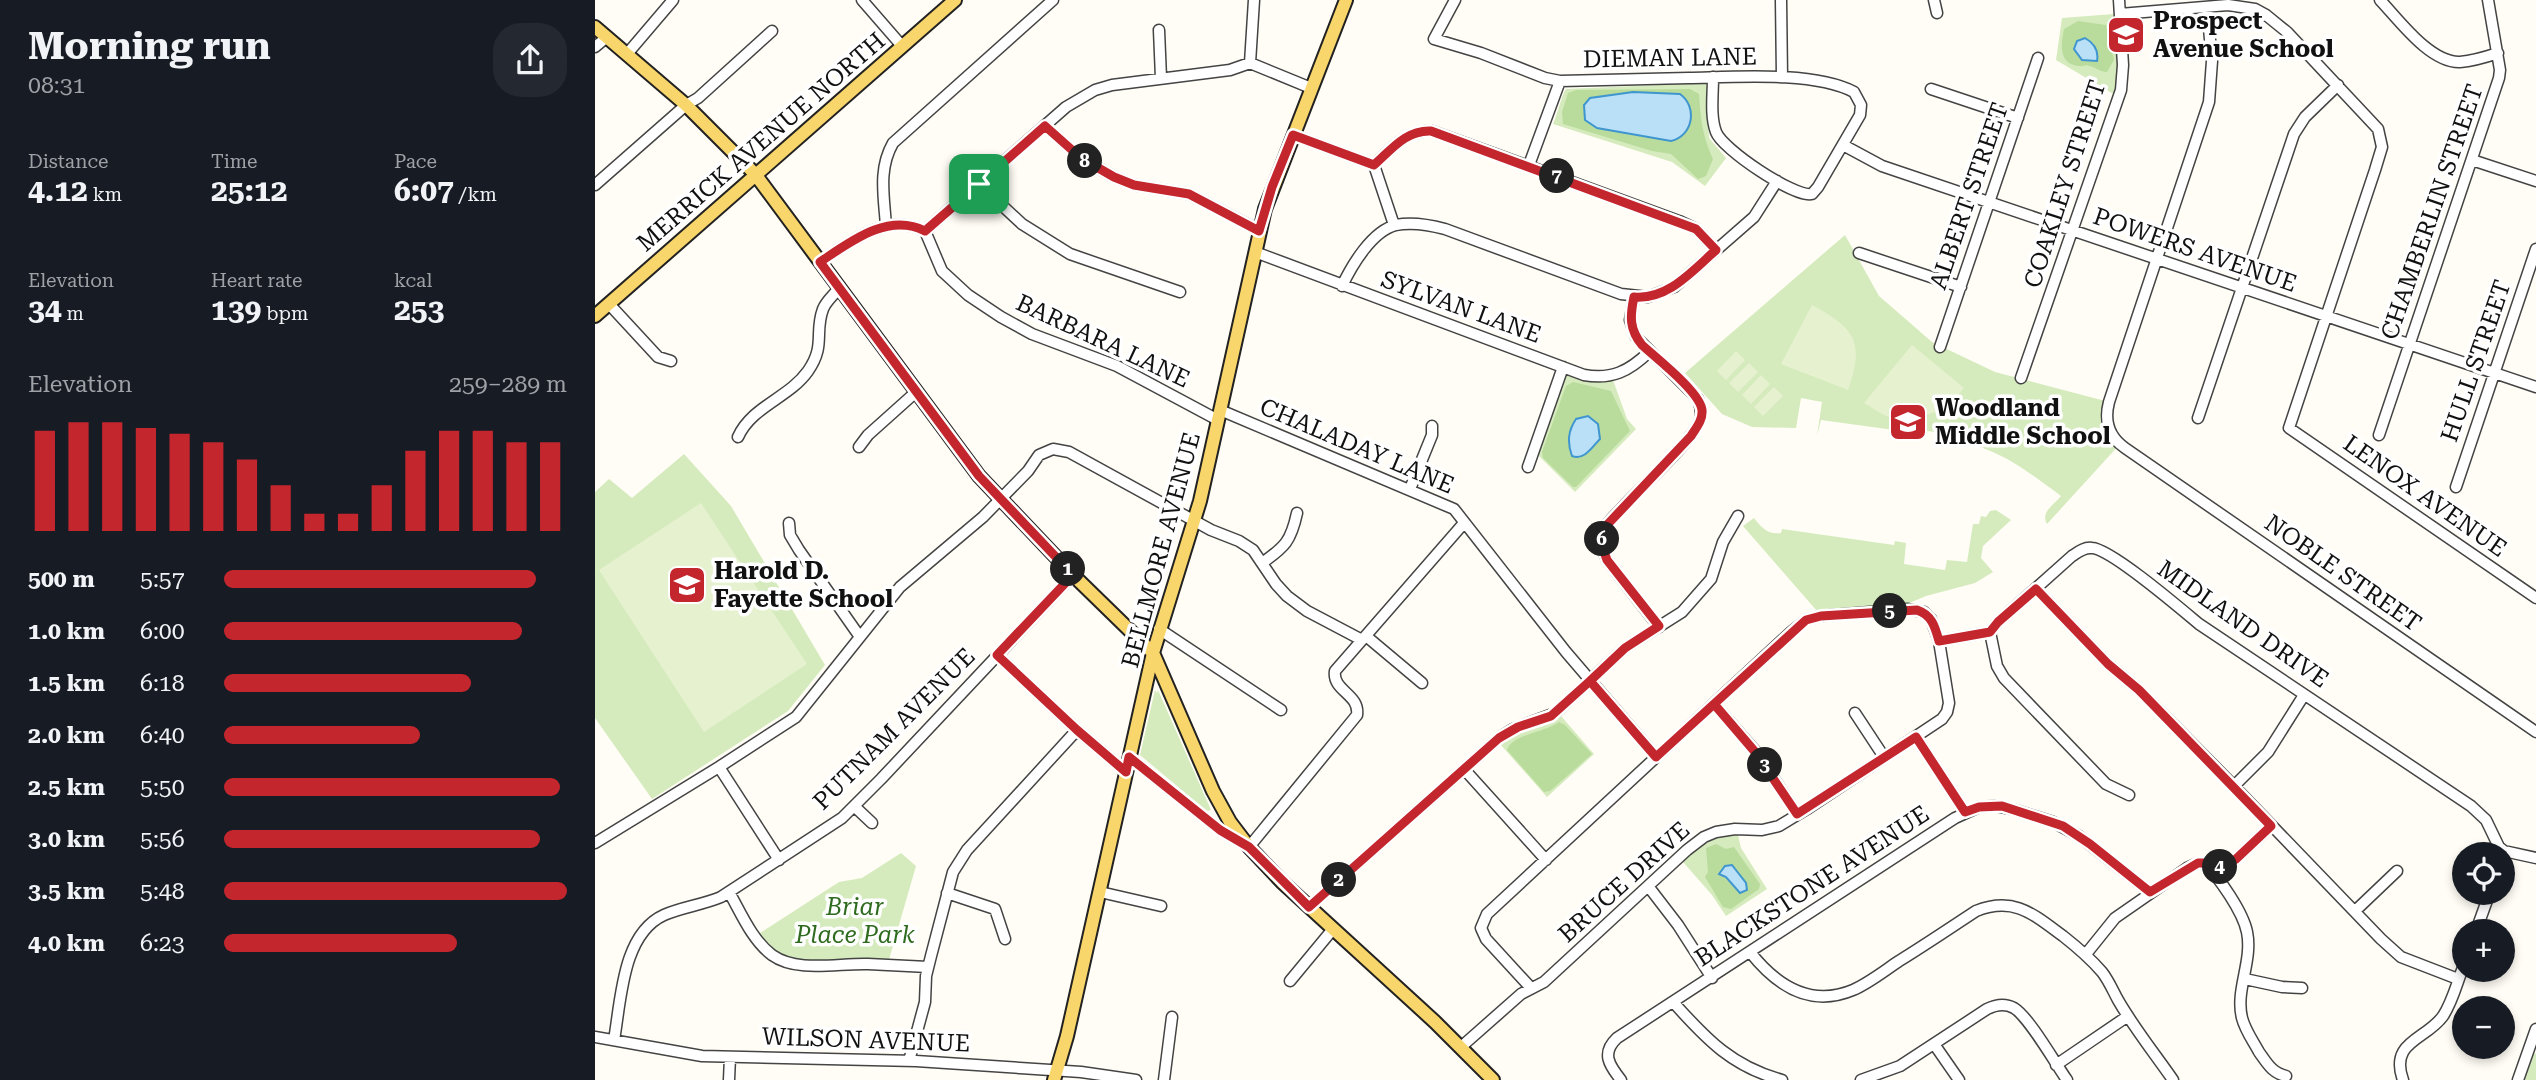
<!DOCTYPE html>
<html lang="en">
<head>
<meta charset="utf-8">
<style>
	:root { --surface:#171b24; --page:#242831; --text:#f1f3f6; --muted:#9ea1a6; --accent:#c4262e }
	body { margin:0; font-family:"Roboto Serif",serif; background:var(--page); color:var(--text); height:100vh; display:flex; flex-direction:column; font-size:26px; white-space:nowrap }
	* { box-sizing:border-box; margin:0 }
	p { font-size:23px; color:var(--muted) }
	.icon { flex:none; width:38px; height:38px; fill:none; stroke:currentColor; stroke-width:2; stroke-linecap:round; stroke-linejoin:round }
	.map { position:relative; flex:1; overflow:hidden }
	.side { display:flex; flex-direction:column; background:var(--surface); width:595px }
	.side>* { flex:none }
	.buttons { position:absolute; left:1857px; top:842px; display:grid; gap:14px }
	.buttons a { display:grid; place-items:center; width:63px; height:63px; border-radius:50%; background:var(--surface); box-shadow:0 4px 10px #0003; font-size:35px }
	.pin { position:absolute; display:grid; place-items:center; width:60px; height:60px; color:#fff; margin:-30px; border-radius:14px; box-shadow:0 4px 10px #0006 }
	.km { position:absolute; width:35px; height:35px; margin:-18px; border-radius:50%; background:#222; color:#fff; font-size:19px; line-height:35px; text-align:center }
	.round { display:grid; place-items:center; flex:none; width:74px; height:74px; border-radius:28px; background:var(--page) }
	.overview { display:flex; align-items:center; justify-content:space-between; height:119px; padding:0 28px }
	h1 { font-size:38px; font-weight:700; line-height:52px }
	.figures { display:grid; grid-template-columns:repeat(3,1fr); gap:10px; height:119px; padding:7px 28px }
	.figures div { display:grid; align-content:center }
	.figures b { font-size:30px; font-weight:700 }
	.figures small { font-size:19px; font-weight:400 }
	.figures p { font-size:19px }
	.chart { height:196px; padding:14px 28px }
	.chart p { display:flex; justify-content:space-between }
	.chart svg { width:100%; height:126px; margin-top:7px; stroke:var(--accent); stroke-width:6 }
	ul { padding:0 28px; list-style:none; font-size:23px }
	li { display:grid; grid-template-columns:112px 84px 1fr; align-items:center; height:52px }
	li i { height:18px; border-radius:9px; background:var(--accent) }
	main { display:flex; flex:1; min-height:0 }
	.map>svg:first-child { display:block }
</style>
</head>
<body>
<main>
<section class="side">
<div class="overview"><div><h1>Morning run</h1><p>08:31</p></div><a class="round"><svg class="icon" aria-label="share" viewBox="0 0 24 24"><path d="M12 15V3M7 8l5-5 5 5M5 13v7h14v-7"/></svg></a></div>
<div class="figures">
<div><p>Distance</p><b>4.12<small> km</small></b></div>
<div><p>Time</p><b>25:12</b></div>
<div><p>Pace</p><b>6:07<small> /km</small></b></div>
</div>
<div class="figures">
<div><p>Elevation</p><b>34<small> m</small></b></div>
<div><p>Heart rate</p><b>139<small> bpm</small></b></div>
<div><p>kcal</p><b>253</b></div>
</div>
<div class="chart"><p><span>Elevation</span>259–289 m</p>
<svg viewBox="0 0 160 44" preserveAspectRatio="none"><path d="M5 44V9M15 44V6M25 44V6M35 44V8M45 44V10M55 44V13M65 44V19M75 44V28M85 44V38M95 44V38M105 44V28M115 44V16M125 44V9M135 44V9M145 44V13M155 44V13"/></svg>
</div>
<ul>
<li><b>500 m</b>5:57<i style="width:91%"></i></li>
<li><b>1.0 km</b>6:00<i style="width:87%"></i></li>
<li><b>1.5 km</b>6:18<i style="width:72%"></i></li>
<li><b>2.0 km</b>6:40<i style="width:57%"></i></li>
<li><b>2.5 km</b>5:50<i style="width:98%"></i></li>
<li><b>3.0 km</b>5:56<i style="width:92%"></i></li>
<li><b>3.5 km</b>5:48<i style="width:100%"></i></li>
<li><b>4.0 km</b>6:23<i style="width:68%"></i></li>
</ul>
</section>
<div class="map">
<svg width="1941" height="1080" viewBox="0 0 1941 1080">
	<rect width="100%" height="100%" fill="#fffdf5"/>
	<!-- green -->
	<path fill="#d5ebbd" d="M 1519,14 L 1525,69 L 1520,95 L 1461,60 L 1467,18 Z
		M 1111,83 L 1114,138 L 1131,158 L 1110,186 L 1077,162 L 958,124 C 962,116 967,94 971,89 Z
		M 1250,235 L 1284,296 L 1337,342 L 1400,372 L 1514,402 L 1512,414 L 1525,444 L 1452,524 C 1445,512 1459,505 1466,496 C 1427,467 1399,445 1350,439 L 1350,433 L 1305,428 L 1299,430 L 1226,420 L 1222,436 L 1227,402 L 1206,398 L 1201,428 L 1157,427 L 1127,414 L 1090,373 Z
		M 972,374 L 1002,382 L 1018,380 L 1032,419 L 1041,429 L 980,492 L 943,455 Z
		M 89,454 L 136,506 L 230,665 L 193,711 L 57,799 L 0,718 L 0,492 L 14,479 L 37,498 Z
		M 1401,510 L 1422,524 L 1416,520 L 1388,546 L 1386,558 L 1398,572 L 1380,583 L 1331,596 L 1312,604 L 1222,611 L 1148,526 L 1159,518 C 1167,528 1173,535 1186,533 L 1187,529 L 1299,545 L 1300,541 L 1311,543 L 1309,564 L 1350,570 L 1352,560 L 1372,562 L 1378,524 L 1384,524 L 1386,516 L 1391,517 L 1395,511 Z
		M 560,690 L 562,693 L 563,690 L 616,810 L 612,811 L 545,755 Z
		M 966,716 L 999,754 L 952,797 L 905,744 C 923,729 946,729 966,716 Z
		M 1143,835 L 1146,848 L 1172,889 L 1131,916 L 1117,895 L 1088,862 C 1105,845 1118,836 1143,835 Z
		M 306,853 L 321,866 L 293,963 L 198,961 L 183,954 L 162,935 L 244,882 L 267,878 Z
		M 1936,1052 L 1941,1054 L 1941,1080 L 1927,1080 Z"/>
	<!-- forest -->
	<path fill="#b9dc9c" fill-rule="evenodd" d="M 1483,21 L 1511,25 L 1519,60 L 1512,72 C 1505,72 1502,68 1495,66 C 1487,64 1492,67 1484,66 C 1463,64 1466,44 1469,29 Z
		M 1095,89 L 1104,94 C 1106,120 1107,134 1118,159 L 1111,176 L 1103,179 L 1076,154 L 1057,151 L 968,124 L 967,112 L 973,93 L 981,90 ZM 1038,92 L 1085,94 L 1076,141 L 1002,128 Z
		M 978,382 L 1016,391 L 1035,431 L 981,487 L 978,487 L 948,458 L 947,452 L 971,386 Z
		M 964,722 L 970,725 L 997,754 L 955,791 L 949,792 L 912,750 C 917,734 949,733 964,722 Z
		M 1121,844 L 1131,849 L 1139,847 L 1165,884 L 1164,889 L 1136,909 L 1128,907 L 1110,877 L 1113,872 L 1111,848 Z"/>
	<!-- pitch -->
	<path fill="#e6f2cf" d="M 1217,305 C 1260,328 1270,342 1253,390 L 1186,364 Z
		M 1317,345 L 1369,388 C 1351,409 1322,426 1294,417 C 1285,414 1277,407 1269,403 Z
		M 1141,351 L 1150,360 L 1131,380 L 1122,371 Z
		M 1154,363 L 1163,372 L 1143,392 L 1134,383 Z
		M 1166,375 L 1175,384 L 1156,404 L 1147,395 Z
		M 1179,387 L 1188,396 L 1168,416 L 1159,407 Z
		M 106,503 L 212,664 L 109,732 L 4,570 Z"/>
	<!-- water -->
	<path fill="#b9e0f7" stroke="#3f96cf" stroke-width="2" d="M 1490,38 C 1499,43 1504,50 1502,61 L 1487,60 L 1479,49 L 1482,41 Z
		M 1038,92 L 1085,94 C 1103,107 1098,136 1076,141 L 1002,128 L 990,120 L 989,105 L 995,98 Z
		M 993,416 L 1003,424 L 1005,439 C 997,447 989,461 977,456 C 972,442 973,431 981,419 Z
		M 1137,865 L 1151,883 L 1152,890 L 1145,893 L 1131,877 L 1124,874 L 1130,866 Z"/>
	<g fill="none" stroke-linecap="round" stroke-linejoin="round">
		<defs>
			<path id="minor" d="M 267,0 L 307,46
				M 860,0 L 839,39 L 886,53 L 950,78 L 965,81 C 1008,80 1051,79 1094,78 C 1140,77 1219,71 1259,92 L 1266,105 L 1265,115 L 1223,187 L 1217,194 C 1200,198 1127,149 1121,132 C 1115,116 1118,95 1118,77
				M 1186,0 L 1187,77
				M 1339,0 L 1342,13
				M 1785,0 C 1804,20 1835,63 1865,62 C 1878,61 1891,57 1903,53
				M 1612,7 L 1617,61 L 1614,102 L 1514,402 C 1509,421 1514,437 1530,448 L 1941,732
				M 1525,14 L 1633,5 L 1660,9 L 1671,15 L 1692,32 L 1783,129 L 1787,147 L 1780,170 L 1694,428 L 1941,598
				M 564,30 L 566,78
				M 0,47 L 12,37
				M 32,54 L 78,0
				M 655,63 L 659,0
				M 1336,89 L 1423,118
				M 450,126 L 486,158 L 519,177 L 539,185 L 594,194 L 665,231
				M 698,135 L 779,165 L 799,225
				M 1248,145 L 1287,166 L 1941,387
				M 1877,160 L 1941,181
				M 779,165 C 797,148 811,130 837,131 L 1084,221 L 1101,229 L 1121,250
				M 934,165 L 965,81
				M 384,184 L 427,224 L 475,254 L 585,292
				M 0,185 L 91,105 L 103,98 L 177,31
				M 291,226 C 289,196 283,169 298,143 L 458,0
				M 330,231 L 471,107 L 500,90 L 517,85 L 635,70 L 655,63 L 716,88
				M 330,231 L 347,271 L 373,295 L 406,317 L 437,334 L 522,366 L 623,420
				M 660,252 L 989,375 C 1017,380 1034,371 1054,352
				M 1264,253 L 1366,287
				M 225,262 C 255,242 292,212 330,231
				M 747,286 C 757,265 777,231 801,225 C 816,222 835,225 850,229 L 1026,294 L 1053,297 L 1079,287 L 1159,217 L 1182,181
				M 1039,297 L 1035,320 L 1041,337 L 1103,399 C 1105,406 1108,412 1105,420 C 1098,441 1044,489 1027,508 C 1020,516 1010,524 1008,534 C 1005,544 1008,551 1012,560 L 1064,627
				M 14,304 L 63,357 L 76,361
				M 1345,347 L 1443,58
				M 1426,378 L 1526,90 L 1528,65 L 1524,0
				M 625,410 L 859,509 L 971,652 L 1061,757
				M 1603,418 L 1699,134 L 1710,117 L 1743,85
				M 1784,435 L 1904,78 L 1905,70 L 1893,0
				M 143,437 C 157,406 194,398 213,371 C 231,345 219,333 228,309 C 231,301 239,295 244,288
				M 264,447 L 273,435 L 321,392
				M 933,467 L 968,367
				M 1861,487 L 1941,249
				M 815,489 L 837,435 L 837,426
				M 194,523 L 195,535 L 204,550 L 265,637
				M 667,563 C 690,547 696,541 702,513
				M 1441,589 L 1513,664 L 1544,690 L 1632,779 L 1786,939 L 1806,957 L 1863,979
				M 564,629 L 686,710
				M 1395,632 L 1402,666 L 1409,678 L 1511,784 L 1534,795
				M 771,636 L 827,683
				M 1344,641 L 1395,632 L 1403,622 L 1477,556 C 1483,552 1489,547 1497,548 C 1516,549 1586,609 1604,624 L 1876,806 L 1891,820 L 1904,847 L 1909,851 L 1908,856
				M 402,655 L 482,730 L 531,772
				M 1119,704 L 1162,753 L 1202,814
				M 1260,713 L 1289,757
				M 1321,737 L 1370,812
				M 534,757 L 625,830 L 654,847 L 762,715 C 765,694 737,691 740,671 L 869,523
				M 124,767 L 184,860
				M 869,769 L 951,860
				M 1638,787 L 1673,752 L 1709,695
				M 259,806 L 277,823
				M 0,843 L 124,767 L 201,717 L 305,587 L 388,517 L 433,471 L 444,455 L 458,449 L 474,452 L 616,530 L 644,541 L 658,550 L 681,584 L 692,596 L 712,611 L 767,640
				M 1909,851 L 1941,858
				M 1618,871 L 1641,859 L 1676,826
				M 1053,886 L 1083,925 L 1117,978
				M 134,892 C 146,913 157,940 177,955 C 202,973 243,963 273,964 C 293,965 313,966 333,967
				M 505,892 L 566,906
				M 352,893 L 400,909 L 410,939
				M 714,907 L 904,738 L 918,729 L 960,713 L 1030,648 L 1087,612 L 1116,579 L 1128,542 L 1143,516
				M 1760,911 L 1802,871
				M 1881,931 L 1895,892
				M 1155,952 C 1181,985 1215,1008 1258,990 C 1274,983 1289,971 1304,961 C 1330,945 1355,928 1381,911 C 1419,896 1438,914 1468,936 C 1482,947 1495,958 1507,972 C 1514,981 1518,991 1523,1000 C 1539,1028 1560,1054 1578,1080
				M 1491,954 L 1520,918 L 1592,868 L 1603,863 L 1609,863 C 1624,877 1648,912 1652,932 C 1658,961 1640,990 1647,1018 C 1650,1030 1658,1041 1664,1052 C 1672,1063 1677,1073 1691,1076
				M 1650,979 L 1687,987 L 1707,988
				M 695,981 L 738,929
				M 1079,1003 C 1112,1040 1138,1067 1187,1080
				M 0,1037 L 107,1056 L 321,1061 L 486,1072 L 541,1080
				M 19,1040 C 26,1001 27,934 69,915 C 87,907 107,905 126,897 L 247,818 L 286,779 L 478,575
				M 1339,1044 L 1364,1080
				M 866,1047 L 926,994 L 949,982 L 1092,850 L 1109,837 L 1121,832 L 1140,829 L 1167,830 L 1184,826 L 1212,809 L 1347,719 L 1352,712 L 1354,703 L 1344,641 L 1336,619 L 1329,612 L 1312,609 L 1226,616 L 1211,620 L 1196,632 L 892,914 L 886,928 L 891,939 L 936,988
				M 314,1061 L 330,1002 L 331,976 L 336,956 L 358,872 L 372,850 L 482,730
				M 1461,1065 L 1533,1016
				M 134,1080 L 135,1057
				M 569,1080 L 577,1017
				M 1026,1080 C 1014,1065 1006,1053 1022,1038 L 1360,818 L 1384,807 L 1400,806 L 1420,810 L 1458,822 L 1484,836 L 1555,892
				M 1266,1080 L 1305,1066 L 1392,1009 C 1400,1005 1410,1003 1419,1008 C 1434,1017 1460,1063 1472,1080
				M 1808,1080 C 1794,1041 1831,1040 1848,1016 C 1858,1001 1862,982 1869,965
				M 1923,1080 L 1941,1029"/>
			<path id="major" d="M 0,27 L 91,105 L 160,174 L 384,476 L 478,575 L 558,653 L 618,791 L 635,822 L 654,847 L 687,882 L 840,1022 L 898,1080
				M 0,316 L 360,0
				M 459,1080 L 472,1036 L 558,653 L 605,501 L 670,209 L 751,0"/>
		</defs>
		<!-- minor casing -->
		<use href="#minor" stroke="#444" stroke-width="13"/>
		<!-- major casing -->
		<use href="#major" stroke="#222" stroke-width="16"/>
		<!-- minor -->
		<use href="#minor" stroke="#fff" stroke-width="10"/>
		<!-- major -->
		<use href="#major" stroke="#f9d66b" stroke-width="12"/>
	</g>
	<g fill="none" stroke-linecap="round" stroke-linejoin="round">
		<defs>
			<path id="route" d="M 384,184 L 330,231 C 293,212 255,242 225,262 L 384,476 L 478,575 L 402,655 L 482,730 L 531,772 L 534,757 L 625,830 L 654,847 L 714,907 L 904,738 L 923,727 L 956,716 L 995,681 L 1061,757 L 1119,704 L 1161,753 L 1202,814 L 1321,737 L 1370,812 L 1384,807 L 1407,806 L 1468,826 L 1495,844 L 1555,892 L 1603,863 L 1609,863 L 1618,871 L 1641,859 L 1676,826 L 1544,690 L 1513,664 L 1441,589 L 1403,622 L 1395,632 L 1344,641 C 1340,627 1337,615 1322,610 L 1226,616 L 1211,620 L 1061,757 L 995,681 L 1030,648 L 1064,626 L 1012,560 L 1006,543 L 1011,526 L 1096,436 C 1101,428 1108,420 1107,410 C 1105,392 1061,358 1047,345 C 1034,329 1035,316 1039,297 C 1073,300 1097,271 1121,250 L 1101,229 L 836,131 C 811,130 797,149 779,165 L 698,135 L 677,187 L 664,231 L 594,194 L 539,185 L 519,177 L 486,158 L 450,126 L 384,184"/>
		</defs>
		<!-- route casing -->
		<use href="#route" stroke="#fff" stroke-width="14"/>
		<!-- route -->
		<use href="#route" stroke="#c4262e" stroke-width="9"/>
	</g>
	<!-- icons -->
	<defs>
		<symbol id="school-square" viewBox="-11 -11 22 22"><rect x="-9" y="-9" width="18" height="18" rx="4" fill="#c4262e" stroke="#fff"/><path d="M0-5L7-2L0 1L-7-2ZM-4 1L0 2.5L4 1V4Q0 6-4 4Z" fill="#fff"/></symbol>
	</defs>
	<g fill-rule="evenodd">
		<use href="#school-square" x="1509" y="13" width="44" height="44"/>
		<use href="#school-square" x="1291" y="400" width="44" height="44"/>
		<use href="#school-square" x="70" y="563" width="44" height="44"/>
	</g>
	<g text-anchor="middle" stroke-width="7" stroke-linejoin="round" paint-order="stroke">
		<!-- poi labels -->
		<g font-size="24" font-weight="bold" fill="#111" stroke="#fff" text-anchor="start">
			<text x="1558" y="29">Prospect<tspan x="1558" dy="28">Avenue School</tspan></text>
			<text x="1340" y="416">Woodland<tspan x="1340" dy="28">Middle School</tspan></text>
			<text x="119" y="579">Harold D.<tspan x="119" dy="28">Fayette School</tspan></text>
		</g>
		<!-- street labels -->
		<g font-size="24" fill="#111" stroke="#fff">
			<text transform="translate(1075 58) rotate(-1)" y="8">DIEMAN LANE</text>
			<text transform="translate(166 142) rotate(-41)" y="8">MERRICK AVENUE NORTH</text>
			<text transform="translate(1470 184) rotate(-72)" y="8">COAKLEY STREET</text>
			<text transform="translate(1374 196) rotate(-71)" y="8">ALBERT STREET</text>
			<text transform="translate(1837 212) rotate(-71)" y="8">CHAMBERLIN STREET</text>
			<text transform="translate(1600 250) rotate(19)" y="8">POWERS AVENUE</text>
			<text transform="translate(866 307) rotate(20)" y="8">SYLVAN LANE</text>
			<text transform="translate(508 341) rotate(25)" y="8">BARBARA LANE</text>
			<text transform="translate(1881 361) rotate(-71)" y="8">HULL STREET</text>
			<text transform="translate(762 446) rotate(23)" y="8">CHALADAY LANE</text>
			<text transform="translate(1830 496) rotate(35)" y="8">LENOX AVENUE</text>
			<text transform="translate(566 550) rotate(-75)" y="8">BELLMORE AVENUE</text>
			<text transform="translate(1748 573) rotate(35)" y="8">NOBLE STREET</text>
			<text transform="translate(1648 624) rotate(35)" y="8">MIDLAND DRIVE</text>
			<text transform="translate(299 729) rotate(-45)" y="8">PUTNAM AVENUE</text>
			<text transform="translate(1029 882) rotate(-42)" y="8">BRUCE DRIVE</text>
			<text transform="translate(1217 886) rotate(-33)" y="8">BLACKSTONE AVENUE</text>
			<text transform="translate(271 1040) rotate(2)" y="8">WILSON AVENUE</text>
		</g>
		<!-- park labels -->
		<g font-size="24" font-style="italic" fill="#2f6b1f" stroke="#fff">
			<text x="260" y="915">Briar<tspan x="260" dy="28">Place Park</tspan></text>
		</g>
	</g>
</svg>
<div class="buttons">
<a><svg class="icon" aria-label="locate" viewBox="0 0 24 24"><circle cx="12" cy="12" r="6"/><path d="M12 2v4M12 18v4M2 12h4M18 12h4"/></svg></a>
<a>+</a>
<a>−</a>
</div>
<div class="pin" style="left:384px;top:184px;background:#1e9e55"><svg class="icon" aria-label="arrive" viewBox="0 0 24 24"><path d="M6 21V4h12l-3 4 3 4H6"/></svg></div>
<b class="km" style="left:473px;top:569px">1</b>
<b class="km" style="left:744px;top:880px">2</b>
<b class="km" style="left:1170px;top:765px">3</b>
<b class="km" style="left:1625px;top:867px">4</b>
<b class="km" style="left:1295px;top:611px">5</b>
<b class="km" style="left:1007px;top:539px">6</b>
<b class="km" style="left:962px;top:176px">7</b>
<b class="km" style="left:490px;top:161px">8</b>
</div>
</main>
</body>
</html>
